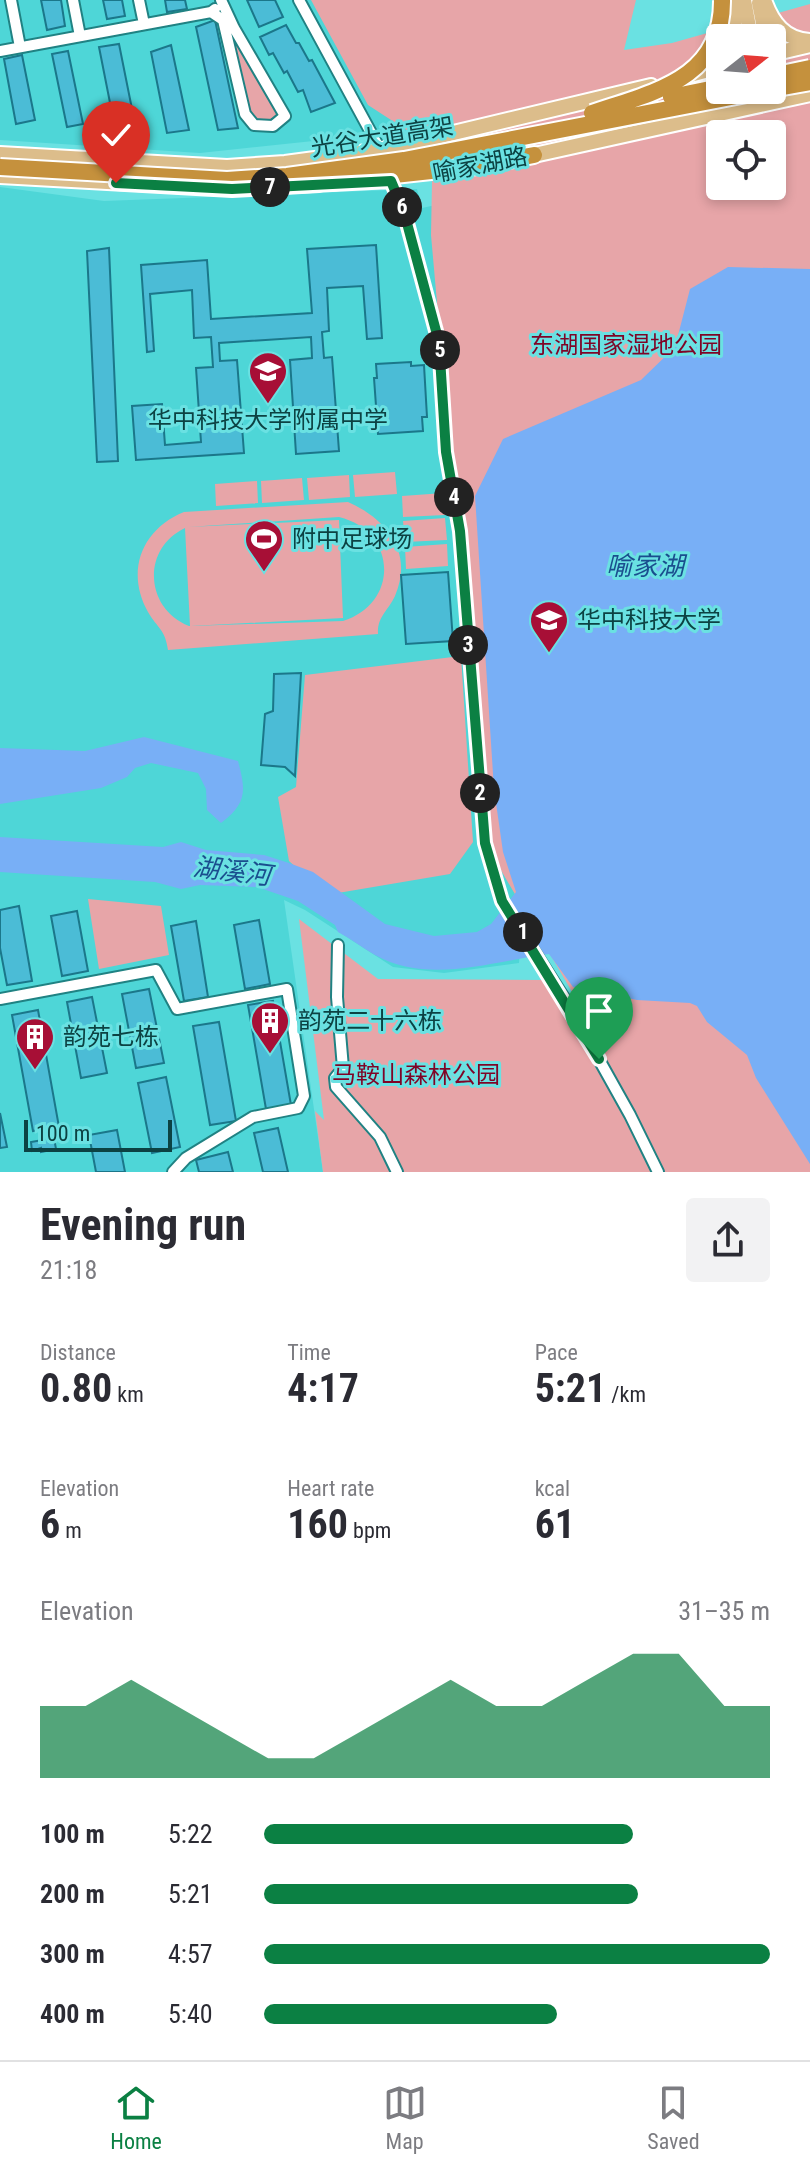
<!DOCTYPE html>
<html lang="en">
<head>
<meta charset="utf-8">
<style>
	:root { --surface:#fff; --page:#f2f2f3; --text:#2b2b33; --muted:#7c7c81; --line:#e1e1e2; --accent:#0b8043 }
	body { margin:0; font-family:"Roboto Condensed","Noto Sans SC",sans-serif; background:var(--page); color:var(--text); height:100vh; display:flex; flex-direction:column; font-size:30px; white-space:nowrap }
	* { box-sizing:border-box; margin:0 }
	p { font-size:26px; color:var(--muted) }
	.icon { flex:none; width:44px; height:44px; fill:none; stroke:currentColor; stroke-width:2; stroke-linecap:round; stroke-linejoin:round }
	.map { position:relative; height:1172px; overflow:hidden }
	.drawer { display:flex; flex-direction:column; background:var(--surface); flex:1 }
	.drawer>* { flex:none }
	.needle { width:52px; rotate:73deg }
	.fabs { position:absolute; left:706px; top:24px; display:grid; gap:16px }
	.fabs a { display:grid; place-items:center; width:80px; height:80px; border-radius:8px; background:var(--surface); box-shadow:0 4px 12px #0003; font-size:40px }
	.scale { position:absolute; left:24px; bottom:20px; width:148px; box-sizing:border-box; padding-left:8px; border:4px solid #0c4243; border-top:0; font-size:22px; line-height:28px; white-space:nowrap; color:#0c4243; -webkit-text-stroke:6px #6ae1e2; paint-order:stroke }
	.pin { position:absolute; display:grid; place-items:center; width:68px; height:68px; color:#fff; margin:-82px -34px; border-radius:50% 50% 50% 0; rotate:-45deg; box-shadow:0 0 8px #0007 }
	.pin .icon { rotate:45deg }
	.km { position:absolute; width:40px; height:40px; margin:-20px; border-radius:50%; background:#222; color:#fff; font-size:22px; line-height:40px; text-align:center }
	.round { display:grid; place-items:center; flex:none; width:84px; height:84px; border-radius:8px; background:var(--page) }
	.summary { display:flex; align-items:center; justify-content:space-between; height:136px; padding:0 40px }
	h1 { font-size:44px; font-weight:700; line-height:60px }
	.metrics { display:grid; grid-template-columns:repeat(3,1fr); gap:12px; height:136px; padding:8px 40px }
	.metrics div { display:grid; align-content:center }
	.metrics b { font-size:40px; font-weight:700 }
	.metrics small { font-size:22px; font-weight:400 }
	.metrics p { font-size:22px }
	.chart { height:224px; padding:16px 40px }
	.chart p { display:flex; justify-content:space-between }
	.chart svg { width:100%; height:144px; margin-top:8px; fill:var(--accent); opacity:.7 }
	ul { padding:0 40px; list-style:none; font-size:26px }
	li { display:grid; grid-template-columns:128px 96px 1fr; align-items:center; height:60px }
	li i { height:20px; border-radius:10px; background:var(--accent) }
	.tab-bar { display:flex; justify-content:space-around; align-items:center; height:112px; border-top:2px solid var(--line); background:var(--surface); font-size:22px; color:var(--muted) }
	.tab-bar a { display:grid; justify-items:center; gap:4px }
	.tab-bar .active { color:var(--accent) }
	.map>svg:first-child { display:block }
</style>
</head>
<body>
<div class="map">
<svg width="810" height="1172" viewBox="0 0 810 1172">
	<rect width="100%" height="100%" fill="#6ae1e2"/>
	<!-- built -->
	<path fill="#4ed6d7" d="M 0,0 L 458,0 L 474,124 L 200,153 L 0,140 Z
		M 713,145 L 720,186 L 772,186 L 810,1172 L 523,909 L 519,963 L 444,973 L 393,967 L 305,910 L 284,900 L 323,1172 L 0,1172 L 0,187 L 104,201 L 417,189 L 422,208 Z"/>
	<!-- green -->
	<path fill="#e7a5a8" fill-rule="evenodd" d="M 311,0 L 636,0 L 624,50 L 672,43 L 810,4 L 810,1172 L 323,1172 L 315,1111 L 324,1120 L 299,919 L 378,979 L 544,980 L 561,994 L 575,997 L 485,843 L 431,235 L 432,182 L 453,123 L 408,131 L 368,105 ZM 720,38 L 772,38 L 772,90 L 720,90 ZM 720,134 L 772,134 L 772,186 L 720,186 Z
		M 230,27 L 279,114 L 269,121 L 251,117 Z
		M 395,472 L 397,494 L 355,497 L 353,475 Z
		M 349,475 L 350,497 L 309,500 L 307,478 Z
		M 302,478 L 304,500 L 262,503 L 261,481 Z
		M 257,481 L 258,503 L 216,506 L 215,484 Z
		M 444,493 L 445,515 L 403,517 L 402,496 Z
		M 348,502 C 386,519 414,551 395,596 C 388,611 377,617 378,634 L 168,650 C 165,629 158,629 148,612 C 125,571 142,529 184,512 ZM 339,517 C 397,531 400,603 343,621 L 191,626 L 343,618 L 339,520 L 188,527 ZM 185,528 L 190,626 L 189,626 C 145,609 141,549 185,528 Z
		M 445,518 L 447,540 L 405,542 L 403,521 Z
		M 447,544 L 448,566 L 406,569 L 405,547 Z
		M 461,656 L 473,842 L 450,874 L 326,895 L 289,861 L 278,797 L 296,787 L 305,675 Z
		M 88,899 L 161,906 L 169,955 L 99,969 Z"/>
	<!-- water -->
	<path fill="#78aff6" d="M 728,267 L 810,269 L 810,1164 L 756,1078 L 747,1055 L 707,1022 L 697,1006 L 690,1003 L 637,1000 L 573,987 L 549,954 C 493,961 429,985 375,955 C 363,948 351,939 338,932 L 335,925 L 298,901 L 257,887 L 200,885 L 181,889 L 155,882 L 0,872 L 0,837 L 163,847 L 181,842 L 206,850 L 264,855 L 289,863 L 313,872 L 385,924 L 434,936 L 477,932 L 491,924 L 516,892 L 503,852 L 494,789 L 475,496 L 503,439 L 641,380 L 675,347 L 690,289 Z
		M 144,737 L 238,761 C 246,791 247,803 221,823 L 207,810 L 206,789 L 198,773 L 151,763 L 135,768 L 127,777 L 101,788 L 0,804 L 0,748 L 85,751 Z"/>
	<!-- building -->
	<path fill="#4bbcd6" stroke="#1b778a" stroke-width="2" d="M 41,0 L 61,0 L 65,26 L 47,30 Z
		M 103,0 L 122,0 L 125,16 L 107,19 Z
		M 165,0 L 185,0 L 187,9 L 167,12 Z
		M 247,0 L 275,0 L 283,17 L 259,27 Z
		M 215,20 L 238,128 L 218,130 L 196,27 Z
		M 286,25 L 296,43 L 299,43 L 309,61 L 312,60 L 335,103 L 311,112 L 303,90 L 298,92 L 287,71 L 284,73 L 273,53 L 269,55 L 260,37 Z
		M 119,44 L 135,124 L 115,128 L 99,47 Z
		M 171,45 L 189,130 L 167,133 L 151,52 Z
		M 68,51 L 83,124 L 67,127 L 52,54 Z
		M 22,55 L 35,120 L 16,124 L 4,59 Z
		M 376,245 L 382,338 L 367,339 L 363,286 L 327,288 L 329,331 L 322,332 L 324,358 L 332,357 L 339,451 L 296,454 L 290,360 L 312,358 L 311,337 L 219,343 L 220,361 L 237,360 L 244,453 L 136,460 L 132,406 L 162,404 L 165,445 L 201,442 L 196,368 L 213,367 L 211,337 L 194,338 L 192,290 L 150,294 L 154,351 L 147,352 L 141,265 L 207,260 L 211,319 L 312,313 L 307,249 Z
		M 109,248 L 118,461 L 97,462 L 87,251 Z
		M 411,362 L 411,366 L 424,365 L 427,417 L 422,417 L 423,431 L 378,434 L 374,378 L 377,378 L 376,364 Z
		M 448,572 L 453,641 L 406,644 L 401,575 Z
		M 301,673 L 295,776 L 285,767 L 261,765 L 265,714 L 273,711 L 274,674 Z
		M 19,906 L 32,981 L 7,985 L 0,948 L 0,910 Z
		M 77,911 L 88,971 L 62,976 L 51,916 Z
		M 259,920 L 270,984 L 245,989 L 234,925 Z
		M 196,921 L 208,997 L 184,1001 L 171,926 Z
		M 149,989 L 164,1063 L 136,1068 L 122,994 Z
		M 92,997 L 107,1073 L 81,1078 L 67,1002 Z
		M 273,1001 L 291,1105 L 266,1109 L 248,1005 Z
		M 38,1010 L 59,1127 L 33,1131 L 12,1015 Z
		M 219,1022 L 236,1121 L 210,1125 L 193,1026 Z
		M 166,1077 L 180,1147 L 152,1153 L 138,1083 Z
		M 0,1113 L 7,1147 L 0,1148 Z
		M 278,1128 L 288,1172 L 263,1172 L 254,1133 Z
		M 117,1130 L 125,1172 L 96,1172 L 89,1135 Z
		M 54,1138 L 56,1149 L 41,1152 L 41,1148 L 32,1151 L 31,1142 Z
		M 228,1152 L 233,1172 L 199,1172 L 196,1160 Z"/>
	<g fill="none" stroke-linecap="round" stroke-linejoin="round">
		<defs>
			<path id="minor" d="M 11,0 L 20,47
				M 73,0 L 80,36
				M 139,0 L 144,24
				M 299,0 L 382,153
				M 211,12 L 223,20 L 245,114 L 254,125 L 273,126 L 285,116 L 234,28 L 221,0
				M 0,51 L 211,12 L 215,9
				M 388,172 L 404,212 L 439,342 L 446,452 L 460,531 L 485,843 L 502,901 L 568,1004 L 630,1115 L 658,1172
				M 338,945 L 337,997 L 343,1068 L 335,1078 L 336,1087 L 380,1137 L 397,1172
				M 0,999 L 156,970 L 177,1009 L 287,989 L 304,1096 L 298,1108 L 253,1117 L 186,1158 L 173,1172"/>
			<path id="major" d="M 744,0 L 751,38
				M 764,0 C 772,23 785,40 810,41
				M 759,3 L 766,38
				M 734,38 L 734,0
				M 772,54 L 810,45
				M 686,76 L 720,67
				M 0,154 L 227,167 L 285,163 L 382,150 L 651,86
				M 525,157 L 810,94
				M 0,176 L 232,189 L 319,184"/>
			<path id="highway" d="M 477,166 L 534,155"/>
		</defs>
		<!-- minor casing -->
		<use href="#minor" stroke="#208283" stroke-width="14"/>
		<!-- major casing -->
		<use href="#major" stroke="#fff" stroke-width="18"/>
		<!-- highway casing -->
		<use href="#highway" stroke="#fff" stroke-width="20"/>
		<!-- minor -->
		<use href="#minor" stroke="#fff" stroke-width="10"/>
		<!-- major -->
		<use href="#major" stroke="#dcbd8b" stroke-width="14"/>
		<!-- highway -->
		<use href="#highway" stroke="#c5913d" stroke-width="16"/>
		<defs>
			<path id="highway-bridge" d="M 772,76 L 810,68
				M 772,89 L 810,82
				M 671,97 L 720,87
				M 592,113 C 654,92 723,79 722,0
				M 0,167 L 227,180 L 287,176 L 404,160 L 767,90
				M 308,179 L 330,182 L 477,166"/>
		</defs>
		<!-- highway-bridge casing -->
		<use href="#highway-bridge" stroke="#fff" stroke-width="20" stroke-linecap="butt"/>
		<!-- highway-bridge -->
		<use href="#highway-bridge" stroke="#c5913d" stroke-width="16"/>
	</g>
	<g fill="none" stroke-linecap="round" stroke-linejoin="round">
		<defs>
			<path id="route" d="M 116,183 L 232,189 L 391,181 L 404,212 L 439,342 L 446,452 L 460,531 L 485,843 L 502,901 L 599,1059"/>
		</defs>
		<!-- route casing -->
		<use href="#route" stroke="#fff" stroke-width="16"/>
		<!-- route -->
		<use href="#route" stroke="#0b8043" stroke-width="10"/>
	</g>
	<!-- icons -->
	<defs>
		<symbol id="school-pin" viewBox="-11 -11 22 30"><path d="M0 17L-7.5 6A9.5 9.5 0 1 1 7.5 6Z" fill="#a70f36" stroke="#6ae1e2"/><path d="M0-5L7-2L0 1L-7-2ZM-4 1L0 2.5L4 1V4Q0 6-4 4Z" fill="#fff"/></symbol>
		<symbol id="stadium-pin" viewBox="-11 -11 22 30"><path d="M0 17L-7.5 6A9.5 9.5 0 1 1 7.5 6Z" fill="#a70f36" stroke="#6ae1e2"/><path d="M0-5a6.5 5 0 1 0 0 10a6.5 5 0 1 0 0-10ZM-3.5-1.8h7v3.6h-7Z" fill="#fff"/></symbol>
		<symbol id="university-pin" viewBox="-11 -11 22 30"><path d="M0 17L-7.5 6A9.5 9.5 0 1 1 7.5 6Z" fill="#a70f36" stroke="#6ae1e2"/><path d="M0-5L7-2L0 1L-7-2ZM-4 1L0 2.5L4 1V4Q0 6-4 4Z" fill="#fff"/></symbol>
		<symbol id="building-pin" viewBox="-11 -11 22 30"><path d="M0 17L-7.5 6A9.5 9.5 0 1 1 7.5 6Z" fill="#a70f36" stroke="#6ae1e2"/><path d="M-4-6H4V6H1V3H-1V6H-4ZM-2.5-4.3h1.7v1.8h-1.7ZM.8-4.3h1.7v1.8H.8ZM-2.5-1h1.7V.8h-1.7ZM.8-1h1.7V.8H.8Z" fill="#fff"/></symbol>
	</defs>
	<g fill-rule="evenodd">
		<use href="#school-pin" x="246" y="349" width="44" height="60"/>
		<use href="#stadium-pin" x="242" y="517" width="44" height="60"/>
		<use href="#university-pin" x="527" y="598" width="44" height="60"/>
		<use href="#building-pin" x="248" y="999" width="44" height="60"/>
		<use href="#building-pin" x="13" y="1015" width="44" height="60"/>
	</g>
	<g text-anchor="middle" stroke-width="6" stroke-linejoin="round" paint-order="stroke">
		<!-- street labels -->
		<g font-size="24" fill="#0c4243" stroke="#6ae1e2">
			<text transform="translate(382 137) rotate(-9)" y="8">光谷大道高架</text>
			<text transform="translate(480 165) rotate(-11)" y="8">喻家湖路</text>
		</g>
		<!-- park labels -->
		<g font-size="24" fill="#7f0426" stroke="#6ae1e2">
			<text x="626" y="353">东湖国家湿地公园</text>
			<text x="416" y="1083">马鞍山森林公园</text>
		</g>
		<!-- poi labels -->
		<g font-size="24" fill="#0c4243" stroke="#6ae1e2" text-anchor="start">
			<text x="268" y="428" text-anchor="middle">华中科技大学附属中学</text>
			<text x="292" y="547">附中足球场</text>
			<text x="577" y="628">华中科技大学</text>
			<text x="298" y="1029">韵苑二十六栋</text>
			<text x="63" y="1045">韵苑七栋</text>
		</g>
		<!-- water labels -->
		<g font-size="26" font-style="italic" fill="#1a4e8e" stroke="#6ae1e2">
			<text x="645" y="575">喻家湖</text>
			<text transform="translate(232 871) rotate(7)" y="9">湖溪河</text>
		</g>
	</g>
</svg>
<div class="fabs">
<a><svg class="needle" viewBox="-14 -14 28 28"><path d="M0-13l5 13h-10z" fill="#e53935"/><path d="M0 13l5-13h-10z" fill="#7c7c81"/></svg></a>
<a><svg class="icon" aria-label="locate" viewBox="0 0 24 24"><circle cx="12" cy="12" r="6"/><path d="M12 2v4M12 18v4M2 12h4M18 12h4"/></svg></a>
</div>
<div class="scale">100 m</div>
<div class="pin" style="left:599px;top:1059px;background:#1e9e55"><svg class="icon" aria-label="arrive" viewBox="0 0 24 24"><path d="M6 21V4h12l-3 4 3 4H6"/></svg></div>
<div class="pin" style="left:116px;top:183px;background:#d93025"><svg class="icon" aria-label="check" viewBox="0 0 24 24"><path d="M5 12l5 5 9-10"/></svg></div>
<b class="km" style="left:523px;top:932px">1</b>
<b class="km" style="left:480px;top:793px">2</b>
<b class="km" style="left:468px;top:645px">3</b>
<b class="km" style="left:454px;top:497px">4</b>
<b class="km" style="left:440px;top:350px">5</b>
<b class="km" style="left:402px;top:207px">6</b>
<b class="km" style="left:270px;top:187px">7</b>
</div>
<section class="drawer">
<div class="summary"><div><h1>Evening run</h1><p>21:18</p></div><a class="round"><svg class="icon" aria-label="share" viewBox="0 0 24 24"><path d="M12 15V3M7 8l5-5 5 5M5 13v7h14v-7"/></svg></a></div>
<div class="metrics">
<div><p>Distance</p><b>0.80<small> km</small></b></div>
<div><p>Time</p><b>4:17</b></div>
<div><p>Pace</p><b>5:21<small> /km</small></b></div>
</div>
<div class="metrics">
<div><p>Elevation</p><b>6<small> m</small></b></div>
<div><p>Heart rate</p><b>160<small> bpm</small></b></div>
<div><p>kcal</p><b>61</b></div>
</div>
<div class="chart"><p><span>Elevation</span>31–35 m</p>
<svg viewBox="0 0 160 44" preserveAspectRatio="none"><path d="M0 44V22L10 22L20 14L30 22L40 30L50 38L60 38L70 30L80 22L90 14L100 22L110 22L120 14L130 6L140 6L150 22L160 22V44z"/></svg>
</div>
<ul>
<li><b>100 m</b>5:22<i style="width:73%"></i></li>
<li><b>200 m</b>5:21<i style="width:74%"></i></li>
<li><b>300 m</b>4:57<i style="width:100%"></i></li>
<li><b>400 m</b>5:40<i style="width:58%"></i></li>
</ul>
</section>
<nav class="tab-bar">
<a class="active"><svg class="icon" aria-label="home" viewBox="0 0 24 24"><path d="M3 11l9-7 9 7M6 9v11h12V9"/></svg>Home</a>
<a><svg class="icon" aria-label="map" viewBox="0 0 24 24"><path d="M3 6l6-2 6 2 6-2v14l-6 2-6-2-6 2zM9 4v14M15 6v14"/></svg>Map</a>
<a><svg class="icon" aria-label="saved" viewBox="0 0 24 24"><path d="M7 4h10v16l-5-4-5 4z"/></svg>Saved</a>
</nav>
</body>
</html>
